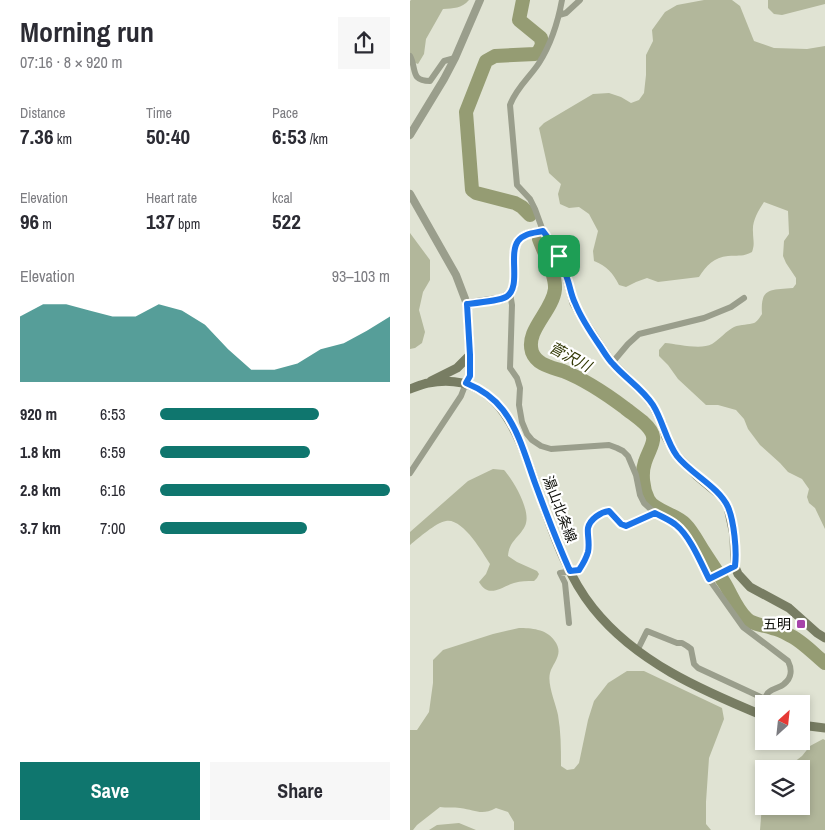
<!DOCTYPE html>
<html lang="en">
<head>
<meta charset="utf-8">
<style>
	:root { --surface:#fff; --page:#f7f7f7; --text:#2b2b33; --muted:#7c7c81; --accent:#0f766e }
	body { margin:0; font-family:"Archivo Narrow","Noto Sans JP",sans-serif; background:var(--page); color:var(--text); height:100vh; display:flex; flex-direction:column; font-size:19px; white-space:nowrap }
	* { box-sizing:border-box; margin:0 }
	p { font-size:16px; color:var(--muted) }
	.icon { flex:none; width:28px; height:28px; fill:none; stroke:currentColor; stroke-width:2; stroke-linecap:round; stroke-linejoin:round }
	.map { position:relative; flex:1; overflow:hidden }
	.details { display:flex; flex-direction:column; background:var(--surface); width:410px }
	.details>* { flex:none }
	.needle { width:32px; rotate:27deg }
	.tools { position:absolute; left:345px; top:695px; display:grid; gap:10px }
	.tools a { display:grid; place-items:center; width:55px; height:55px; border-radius:0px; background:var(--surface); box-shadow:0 2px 8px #0003; font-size:25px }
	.pin { position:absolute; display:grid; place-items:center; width:42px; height:42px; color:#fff; margin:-21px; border-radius:10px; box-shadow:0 2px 8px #0006 }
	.round { display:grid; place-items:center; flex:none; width:52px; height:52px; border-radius:0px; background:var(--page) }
	.overview { display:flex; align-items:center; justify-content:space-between; height:85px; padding:0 20px }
	h1 { font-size:28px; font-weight:700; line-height:38px }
	.figures { display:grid; grid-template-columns:repeat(3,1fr); gap:8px; height:85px; padding:5px 20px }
	.figures div { display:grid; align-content:center }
	.figures b { font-size:21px; font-weight:700 }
	.figures small { font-size:14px; font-weight:400 }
	.figures p { font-size:14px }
	.chart { height:140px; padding:10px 20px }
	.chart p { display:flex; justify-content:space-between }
	.chart svg { width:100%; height:90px; margin-top:5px; fill:var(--accent); opacity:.7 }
	.cta { display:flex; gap:10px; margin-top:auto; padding:10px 20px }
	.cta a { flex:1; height:58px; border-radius:0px; background:var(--accent); color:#fff; font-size:20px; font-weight:700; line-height:58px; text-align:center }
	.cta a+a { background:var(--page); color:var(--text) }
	ul { padding:0 20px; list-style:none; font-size:16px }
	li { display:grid; grid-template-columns:80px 60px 1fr; align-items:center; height:38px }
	li i { height:12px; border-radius:6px; background:var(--accent) }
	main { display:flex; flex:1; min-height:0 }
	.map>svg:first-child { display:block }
</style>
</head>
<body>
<main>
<section class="details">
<div class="overview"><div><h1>Morning run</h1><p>07:16 · 8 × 920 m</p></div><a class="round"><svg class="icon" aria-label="share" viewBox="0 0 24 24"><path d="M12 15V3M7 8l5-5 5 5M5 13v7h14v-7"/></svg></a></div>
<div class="figures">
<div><p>Distance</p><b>7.36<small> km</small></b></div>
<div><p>Time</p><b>50:40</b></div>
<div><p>Pace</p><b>6:53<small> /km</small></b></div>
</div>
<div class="figures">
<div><p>Elevation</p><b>96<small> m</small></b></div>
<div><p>Heart rate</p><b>137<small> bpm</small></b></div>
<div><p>kcal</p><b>522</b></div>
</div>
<div class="chart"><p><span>Elevation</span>93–103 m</p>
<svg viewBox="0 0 160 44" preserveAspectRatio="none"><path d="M0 44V12L10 6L20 6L30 9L40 12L50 12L60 6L70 9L80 16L90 28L100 38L110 38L120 35L130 28L140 25L150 19L160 12V44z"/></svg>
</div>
<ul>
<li><b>920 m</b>6:53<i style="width:69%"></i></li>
<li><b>1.8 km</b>6:59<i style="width:65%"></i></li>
<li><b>2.8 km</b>6:16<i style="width:100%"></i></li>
<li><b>3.7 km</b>7:00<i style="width:64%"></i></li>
</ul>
<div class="cta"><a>Save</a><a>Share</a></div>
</section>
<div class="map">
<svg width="415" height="830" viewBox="0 0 415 830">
	<rect width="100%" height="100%" fill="#e0e3d3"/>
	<!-- green -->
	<path fill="#b2b79b" d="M 1,0 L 59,0 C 51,9 44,8 33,9 L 16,39 L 14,54 L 8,64 L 0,61 L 0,1 Z
		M 294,0 L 322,0 L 330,6 L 344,41 L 364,48 L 397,49 L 415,46 L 415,529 L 405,508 L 399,503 L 397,497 L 399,489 L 392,479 L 378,472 L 370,463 L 350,445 L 338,429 L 334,419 L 326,410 L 308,405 L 296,405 L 268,379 L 258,365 L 249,356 L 249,350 L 255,343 C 267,344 291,350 302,344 C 310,339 316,331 324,327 C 331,324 339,325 344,323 C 347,322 350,317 352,314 C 350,287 361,290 383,288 L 386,284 L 386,278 L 376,263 L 373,256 L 374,241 L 379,234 L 378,211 L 354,202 C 348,211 342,221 343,232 C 343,240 345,244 342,252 C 333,257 329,255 318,256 C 304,257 296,266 289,277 L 248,282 L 237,278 L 226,282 L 216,287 L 209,285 C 203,273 197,266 184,261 L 183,251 L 188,231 L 179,214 L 169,207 L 159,208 L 150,204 L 148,194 L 151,184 L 139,173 L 129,128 L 134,123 L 183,94 L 199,93 L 211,97 L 221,103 L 229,100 L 234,93 L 236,75 L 236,55 L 243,41 L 242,30 L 255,12 L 267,5 Z
		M 358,0 L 415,0 L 415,4 L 372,15 L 364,14 L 358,8 Z
		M 0,233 L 20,260 L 20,280 L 13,292 L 9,310 L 15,332 L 12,343 L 5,348 L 0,349 Z
		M 83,469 L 94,470 C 104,481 122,512 115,526 C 109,538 99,541 98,556 L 107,562 L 127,571 L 129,574 L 127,578 L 124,581 C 117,581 111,581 104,583 C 91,587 79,599 69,582 L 76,574 L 80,564 C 72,552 53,518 36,521 C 25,523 9,538 0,545 L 0,532 L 58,481 Z
		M 109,628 C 121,628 136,629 144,640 C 155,654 143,662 140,673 C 137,684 146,704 148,715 C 151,732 151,749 151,766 L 157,770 L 164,769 L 169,763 L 178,720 L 184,701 L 198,683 L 217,671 L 234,671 L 312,708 L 314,719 L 299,758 L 296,802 L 296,824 L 301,830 L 104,830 L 104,822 L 98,812 L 86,808 C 71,816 66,810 50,808 C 44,807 36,808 30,807 L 7,825 L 3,830 L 0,830 L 0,730 L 7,730 L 19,712 L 23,683 L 23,660 L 33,650 L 83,634 Z
		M 413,739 L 415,740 L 415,830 L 350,830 L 352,805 L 354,802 L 354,806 L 391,806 L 391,769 L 375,769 L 392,756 L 400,746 Z
		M 49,823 L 66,830 L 19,830 L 27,825 Z"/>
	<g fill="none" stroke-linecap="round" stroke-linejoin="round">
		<!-- river -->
		<path stroke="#959c73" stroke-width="14" d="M 113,0 L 109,20 L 131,38 L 132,45 L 129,51 L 125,54 L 85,56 L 76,61 L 56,112 L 62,190 L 66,193 L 105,203 L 112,207 L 120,215
			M 129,239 C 134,253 146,274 145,289 C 143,311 115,330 122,352 C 127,365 141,367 153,371 C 176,380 195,393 215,408 C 220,412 227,417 233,422 C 251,438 241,444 235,462 C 231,473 233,489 238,499 C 243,511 266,514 275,524 C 283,532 288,543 294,552 C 301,563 308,573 315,584 C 322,596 327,610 337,619 C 343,625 354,625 362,628 C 368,629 374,632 379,635 C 391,640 405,655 415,663"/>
		<!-- minor -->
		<path stroke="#9a9e8c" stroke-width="6" d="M 149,15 L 156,13 L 170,0
			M 0,56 C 7,69 0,81 20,81 L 34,61 L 45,58
			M 133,231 L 125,209 L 120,199 L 107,185 L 100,105 C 106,88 120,77 129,63 C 141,44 148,22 152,0
			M 100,293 L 102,305 L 100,368 L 107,378 L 110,388 L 109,405 L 112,422 L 117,434 L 122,440 L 131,446 L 141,449 L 199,445 L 207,448 L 213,451 L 218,456 L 226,475 L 230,495 L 234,503 L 245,513 L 265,524 L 273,531 L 299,579 L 333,627 L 378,661 C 382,669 382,678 374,684 C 370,688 363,688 359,692 C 357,693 355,698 355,699 L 364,704
			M 202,363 L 218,344 L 229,334 L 294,318 L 321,307 L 334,298
			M 0,473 L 51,396 L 56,383
			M 299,579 L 325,567
			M 159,623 L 155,583 L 150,573 L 169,570 C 173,564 176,559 178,552 C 180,544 177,535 178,528 C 180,519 191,512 199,511 L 211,524 L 216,526 L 245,513
			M 227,651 L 237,631 L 267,643 L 272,643 L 277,646 L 281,649 L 284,664 L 288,668 L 355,699"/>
		<!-- tertiary -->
		<path stroke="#9a9e8c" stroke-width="8" d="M 0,135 L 34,79 L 45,58 L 70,0
			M 0,194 L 46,275 L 57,304"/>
		<!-- secondary -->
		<path stroke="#787d63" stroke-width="9" d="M 21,381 L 47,368 L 60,355
			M 56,383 L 60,376 L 60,355 L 57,304 L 91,299 C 115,291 97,258 108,241 C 113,233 125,233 133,231 L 140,240 L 149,256 L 157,279 L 164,303 L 174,321 L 189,344 L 202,363 L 234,394 L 242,404 L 252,423 L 256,437 L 267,456 L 287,476 L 311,496 L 318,507 L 324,535 L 325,567 L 328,574 L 340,587 L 379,608 L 407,633 L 415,638
			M 0,389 C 6,387 12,384 18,383 C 94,368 111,445 131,499 C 144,536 158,577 183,608 C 226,662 291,690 354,716
			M 391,725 L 415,728"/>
	</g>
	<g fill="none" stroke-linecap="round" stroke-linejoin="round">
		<defs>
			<path id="route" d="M 133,231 C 144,245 151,261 157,278 C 160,286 161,295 165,303 C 171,318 181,333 190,346 C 194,352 198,359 203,364 C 215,378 233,389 243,405 C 253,421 256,441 267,456 C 281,474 309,487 318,507 C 324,521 327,551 325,566 L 299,579 C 291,563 280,536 266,525 C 260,520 252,517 245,513 L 216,526 L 211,524 L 199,511 C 191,512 180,519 178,528 C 177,534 180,543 178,552 C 176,559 173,564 169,570 L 160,571 C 147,542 136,513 125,483 C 116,458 109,431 93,410 C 83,397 71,389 56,383 L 60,376 L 60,355 L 57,304 C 66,303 88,301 96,297 C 112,287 98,255 108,241 C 114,233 125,233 133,231 Z"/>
		</defs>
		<!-- route casing -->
		<use href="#route" stroke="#fff" stroke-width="10"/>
		<!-- route -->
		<use href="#route" stroke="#1a73e8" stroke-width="6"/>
	</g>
	<!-- markers -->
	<rect fill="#a643aa" stroke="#fff" stroke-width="2" x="386" y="619" width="10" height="10" rx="2.5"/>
	<g text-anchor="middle" stroke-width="4.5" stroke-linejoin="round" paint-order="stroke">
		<!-- street labels -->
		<g font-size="14" fill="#0d0e09" stroke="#fff">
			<text transform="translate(150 509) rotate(69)" y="5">湯山北条線</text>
		</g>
		<!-- poi labels -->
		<g font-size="14" fill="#0d0e09" stroke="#fff" text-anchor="end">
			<text x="381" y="629">五明</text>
		</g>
		<!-- water labels -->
		<g font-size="15" font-style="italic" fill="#323804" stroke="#fff">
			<text transform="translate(160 357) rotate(28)" y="5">菅沢川</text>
		</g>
	</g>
</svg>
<div class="tools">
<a><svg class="needle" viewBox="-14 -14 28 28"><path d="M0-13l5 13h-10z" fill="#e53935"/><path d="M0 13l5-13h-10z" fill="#7c7c81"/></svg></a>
<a><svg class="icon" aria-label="layers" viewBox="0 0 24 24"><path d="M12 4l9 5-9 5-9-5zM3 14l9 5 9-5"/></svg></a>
</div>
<div class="pin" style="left:149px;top:256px;background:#1e9e55"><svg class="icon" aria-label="arrive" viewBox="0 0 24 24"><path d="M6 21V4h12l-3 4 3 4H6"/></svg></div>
</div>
</main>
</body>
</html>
